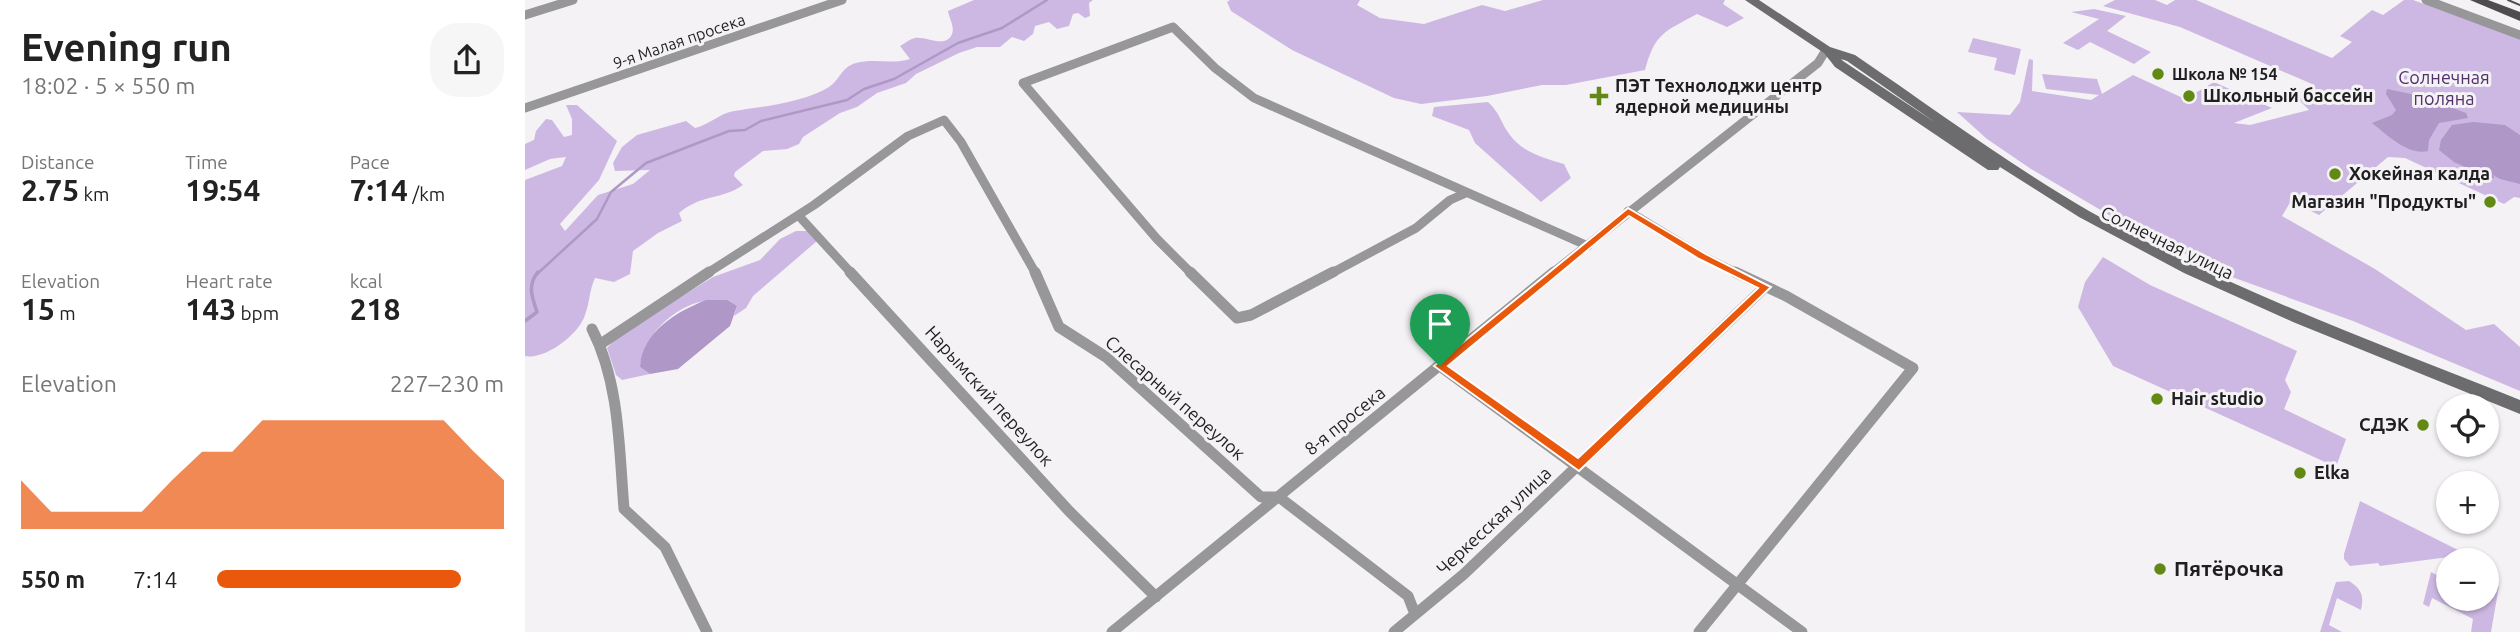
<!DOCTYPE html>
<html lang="en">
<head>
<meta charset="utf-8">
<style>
	:root { --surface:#fff; --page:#f6f6f6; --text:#222; --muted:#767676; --accent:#ea580c }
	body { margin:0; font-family:Ubuntu,sans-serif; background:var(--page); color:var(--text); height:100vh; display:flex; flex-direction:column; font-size:26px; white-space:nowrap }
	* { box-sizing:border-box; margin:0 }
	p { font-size:23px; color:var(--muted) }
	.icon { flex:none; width:38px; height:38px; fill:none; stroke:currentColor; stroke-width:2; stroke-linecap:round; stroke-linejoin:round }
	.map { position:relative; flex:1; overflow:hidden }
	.panel { display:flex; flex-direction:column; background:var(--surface); width:525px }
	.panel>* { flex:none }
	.fabs { position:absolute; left:1911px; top:394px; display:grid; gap:14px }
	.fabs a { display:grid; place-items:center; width:63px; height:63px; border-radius:50%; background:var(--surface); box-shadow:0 2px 5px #0004; font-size:35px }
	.pin { position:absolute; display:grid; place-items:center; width:60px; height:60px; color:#fff; margin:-72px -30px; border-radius:50% 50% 50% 0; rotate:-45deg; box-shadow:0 0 7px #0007 }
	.pin .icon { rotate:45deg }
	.round { display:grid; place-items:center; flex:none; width:74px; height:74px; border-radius:28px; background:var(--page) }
	.overview { display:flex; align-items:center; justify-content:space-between; height:119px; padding:0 21px }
	h1 { font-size:38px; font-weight:700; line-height:52px }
	.figures { display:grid; grid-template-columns:repeat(3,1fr); gap:10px; height:119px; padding:7px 21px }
	.figures div { display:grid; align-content:center }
	.figures b { font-size:30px; font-weight:700 }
	.figures small { font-size:19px; font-weight:400 }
	.figures p { font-size:19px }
	.chart { height:196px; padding:14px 21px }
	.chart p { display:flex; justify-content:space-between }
	.chart svg { width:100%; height:126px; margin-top:7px; fill:var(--accent); opacity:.7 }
	ul { padding:0 21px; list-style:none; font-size:23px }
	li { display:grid; grid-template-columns:112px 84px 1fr; align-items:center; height:52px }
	li i { height:18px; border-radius:9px; background:var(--accent) }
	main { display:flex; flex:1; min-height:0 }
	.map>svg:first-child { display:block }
</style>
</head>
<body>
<main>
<section class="panel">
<div class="overview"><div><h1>Evening run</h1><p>18:02 · 5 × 550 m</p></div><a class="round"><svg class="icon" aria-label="share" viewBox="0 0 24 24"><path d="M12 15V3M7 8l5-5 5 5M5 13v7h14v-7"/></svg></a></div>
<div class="figures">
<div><p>Distance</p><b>2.75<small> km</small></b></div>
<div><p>Time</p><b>19:54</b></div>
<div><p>Pace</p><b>7:14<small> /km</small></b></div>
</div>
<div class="figures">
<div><p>Elevation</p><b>15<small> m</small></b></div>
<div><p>Heart rate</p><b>143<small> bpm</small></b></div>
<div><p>kcal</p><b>218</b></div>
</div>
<div class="chart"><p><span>Elevation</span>227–230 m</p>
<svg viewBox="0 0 160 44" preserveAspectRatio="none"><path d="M0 44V27L10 38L20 38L30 38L40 38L50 27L60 17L70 17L80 6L90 6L100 6L110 6L120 6L130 6L140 6L150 17L160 27V44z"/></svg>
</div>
<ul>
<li><b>550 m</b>7:14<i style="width:85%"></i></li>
</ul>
</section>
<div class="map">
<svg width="1995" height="632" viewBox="0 0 1995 632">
	<rect width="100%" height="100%" fill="#f4f2f5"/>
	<!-- green -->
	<path fill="#cdb8e3" d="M 449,0 L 568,0 L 564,3 L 565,16 L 560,18 L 553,13 L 548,14 L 544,26 L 532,29 L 524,22 L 510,26 L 508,34 L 499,41 L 487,37 L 475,47 L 452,47 L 434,53 L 391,74 L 381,83 L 352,93 L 332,107 L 315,113 L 278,137 L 274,144 L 262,149 L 238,151 L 210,172 L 209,176 L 218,185 C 197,200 176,194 154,213 L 157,221 L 133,233 L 108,251 L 105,274 L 89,282 L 70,278 C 64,291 65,302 60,315 C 54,334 21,360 0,356 L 0,180 L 37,166 L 41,157 L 25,159 L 0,170 L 0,144 L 9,140 L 11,131 L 21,119 L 27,120 L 39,137 L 47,135 L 47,119 L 41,105 L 52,105 L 92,141 L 74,180 L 35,224 L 40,231 L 73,195 L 108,184 L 125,170 L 90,171 L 88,163 L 97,147 L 112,135 L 161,121 L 170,128 C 184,125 195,113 209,111 C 237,107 280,102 304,87 C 315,80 316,67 331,63 C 350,58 367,65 385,59 L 375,46 C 380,43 385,39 390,38 C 401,36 421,49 427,34 C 430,27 424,18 423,11 Z
		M 705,0 L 835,0 L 832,5 L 855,18 L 899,24 L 957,5 L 980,11 L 1018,0 L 1200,0 L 1198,4 L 1219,18 L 1202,27 L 1172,14 C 1139,32 1130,33 1120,70 L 1041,85 L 1017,85 L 962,96 L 896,104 L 869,98 L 767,50 L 706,11 L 702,2 Z
		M 1590,0 L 1630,0 L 1642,5 L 1650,0 L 1671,0 L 1807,58 L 1827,42 L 1815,36 L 1847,10 L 1858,15 L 1879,0 L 1888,0 L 1995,39 L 1995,198 L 1989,197 L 1979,204 L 1880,158 L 1863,157 L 1794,215 L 1766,201 L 1757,216 L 1850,269 L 1941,330 L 1969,324 L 1995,347 L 1995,391 L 1828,321 L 1707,277 L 1601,225 L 1506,169 L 1462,139 L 1432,112 L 1485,115 L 1495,102 L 1504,59 L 1508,60 L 1507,91 L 1566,100 L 1574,95 L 1521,89 L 1517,74 L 1572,79 L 1577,94 L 1608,75 L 1660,99 L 1689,82 L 1747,108 L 1709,123 L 1725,125 L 1784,110 L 1774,100 L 1787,84 L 1655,27 L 1578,6 Z
		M 1569,9 L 1601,16 L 1582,31 L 1626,52 L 1609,64 L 1565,42 L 1553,50 L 1538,43 L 1574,19 L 1546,12 Z
		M 1448,38 L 1496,49 L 1490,75 L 1469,70 L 1472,58 L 1443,52 Z
		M 963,102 C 976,114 975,122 985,135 C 997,152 1019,158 1039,164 L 1046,178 L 1016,202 L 950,143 L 944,130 L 907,116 L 909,107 Z
		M 271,231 L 287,231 L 292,241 L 228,296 L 221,308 L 209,316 L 212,306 C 202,304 189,299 179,301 C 149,306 117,337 115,367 L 125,374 L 97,380 L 91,375 L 82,348 L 94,335 L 188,277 L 235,260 L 255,239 Z
		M 1578,257 L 1625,285 L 1772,351 L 1760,380 L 1766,392 L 1759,409 L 1821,439 L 1811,467 L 1588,366 L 1553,307 L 1560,282 Z
		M 1835,501 L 1953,560 L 1931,556 L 1855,566 L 1853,563 L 1825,566 L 1819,559 L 1819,554 Z
		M 1906,572 L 1923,581 L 1923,598 L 1962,598 L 1962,581 L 1974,586 L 1966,632 L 1946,632 L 1948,619 L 1907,598 L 1904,607 L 1898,604 Z
		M 1824,581 C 1837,589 1839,596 1836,610 L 1812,598 L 1804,625 L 1817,632 L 1795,632 L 1811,582 Z"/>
	<!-- water -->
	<path fill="#af97c7" d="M 1862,89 L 1896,96 L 1941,113 L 1943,118 L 1914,123 L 1904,140 L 1903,151 C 1883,156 1861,134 1847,123 L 1867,115 L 1871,110 L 1861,94 Z
		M 1948,122 L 1980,125 L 1995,135 L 1995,184 L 1975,179 L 1968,175 L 1969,178 L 1965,178 L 1929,162 L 1914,150 L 1916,140 L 1927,125 Z
		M 181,300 L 202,300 L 212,306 L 205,326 L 153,369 L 125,374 L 115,367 C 117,332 151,312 181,300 Z"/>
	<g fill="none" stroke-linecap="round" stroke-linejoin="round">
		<!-- stream-far1 -->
		<path stroke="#af97c7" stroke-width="2.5" d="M 12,274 L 72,219 L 86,192 L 121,163 L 204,131 L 220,130 L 236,121 L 322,100 L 339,89 L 369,79 L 433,43 L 477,28 L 522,0"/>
		<!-- stream -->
		<path stroke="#af97c7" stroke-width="3.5" d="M 0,321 L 12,312 C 7,297 2,285 13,272"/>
		<!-- street-far1 -->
		<path stroke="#979698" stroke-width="9" d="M 1901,0 L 1995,35
			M 0,15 L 48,0
			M 0,108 L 317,0
			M 1103,211 L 1177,256 L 1214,274
			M 274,216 L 327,274
			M 181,274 L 289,205 L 383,136 L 419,120 L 436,142 L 511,274
			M 667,274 L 632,239 L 498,83 L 648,27 L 690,68 L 729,98 L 1063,246
			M 805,274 L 891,228 L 925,200 L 941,193
			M 1026,274 L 1293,63 L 1301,50"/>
		<!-- street -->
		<path stroke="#979698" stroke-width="11" d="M 325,272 L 544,511 L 631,597
			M 510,272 L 534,327 L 581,357 L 736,497 L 754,497 L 883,596 L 890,614
			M 665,272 L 712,318 L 726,315 L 808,272
			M 67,329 C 95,384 94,449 99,509 L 140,547 L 182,632
			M 77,343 L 184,272
			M 915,366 L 1277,632
			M 587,632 L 1029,272
			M 869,632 L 939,574 L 1240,287
			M 1174,632 L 1388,368 L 1261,296 L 1210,272"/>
		<!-- secondary -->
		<path fill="#6c6b6d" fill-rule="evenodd" d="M 1220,0 L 1234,0 L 1305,47 L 1330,55 C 1408,108 1483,164 1564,211 C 1701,288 1850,342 1995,400 L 1995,414 L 1768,322 L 1659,273 L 1554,217 L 1475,167 L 1473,170 L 1463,170 L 1310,67 L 1299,53 ZM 1316,59 L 1322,61 L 1411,123 L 1318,61 Z"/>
		<!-- primary -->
		<path fill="#4d4c4f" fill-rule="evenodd" d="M 1945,0 L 1963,0 L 1995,12 L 1995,21 Z"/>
		<!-- tram -->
		<path stroke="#504f50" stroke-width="2" d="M 1983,0 L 1995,5"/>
	</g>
	<!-- route -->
	<path fill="#ea580c" stroke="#fff" stroke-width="2" fill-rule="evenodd" d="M 1103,208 L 1181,254 L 1246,287 L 1054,471 L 909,366 ZM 1104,216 L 1174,259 L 1233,288 L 1053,458 L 923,366 Z"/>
	<!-- markers -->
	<g fill="#628913" stroke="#f4f2f5" stroke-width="2.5">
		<circle cx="1633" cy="74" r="7"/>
		<path d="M1070.5 85.5h7v7h7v7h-7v7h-7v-7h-7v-7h7z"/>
		<circle cx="1664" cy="96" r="7"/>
		<circle cx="1810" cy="174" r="7"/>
		<circle cx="1965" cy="202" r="7"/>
		<circle cx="1632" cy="399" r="7"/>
		<circle cx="1898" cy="425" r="7"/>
		<circle cx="1775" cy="473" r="7"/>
		<circle cx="1635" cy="569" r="7"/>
	</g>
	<g text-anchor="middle" stroke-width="6" stroke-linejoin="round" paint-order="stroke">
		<!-- far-street labels -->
		<g font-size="16" fill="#201f20" stroke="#f4f2f5">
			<text transform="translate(154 41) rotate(-19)" y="6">9-я Малая просека</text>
		</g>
		<!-- far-poi labels -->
		<g font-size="16" font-weight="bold" fill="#201f20" stroke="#f4f2f5" text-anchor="start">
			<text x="1647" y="80">Школа № 154</text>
		</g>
		<!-- park labels -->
		<g font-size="18" fill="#51316c" stroke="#f4f2f5">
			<text x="1919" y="84">Солнечная<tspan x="1919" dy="21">поляна</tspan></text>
		</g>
		<!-- poi labels -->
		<g font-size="18" font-weight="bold" fill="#201f20" stroke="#f4f2f5" text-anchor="start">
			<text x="1090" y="92">ПЭТ Технолоджи центр<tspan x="1090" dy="21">ядерной медицины</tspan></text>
			<text x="1678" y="102">Школьный бассейн</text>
			<text x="1824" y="180">Хокейная калда</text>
			<text x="1951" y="208" text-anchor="end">Магазин "Продукты"</text>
			<text x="1646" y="405">Hair studio</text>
			<text x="1884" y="431" text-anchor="end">СДЭК</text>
			<text x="1789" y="479">Elka</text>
		</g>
		<!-- street labels -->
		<g font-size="18" fill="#201f20" stroke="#f4f2f5">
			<text transform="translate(1642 243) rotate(26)" y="6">Солнечная улица</text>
			<text transform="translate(464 396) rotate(48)" y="6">Нарымский переулок</text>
			<text transform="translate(650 398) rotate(41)" y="6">Слесарный переулок</text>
			<text transform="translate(820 421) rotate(-39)" y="6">8-я просека</text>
			<text transform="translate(969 521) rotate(-43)" y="6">Черкесская улица</text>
		</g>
		<!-- near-poi labels -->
		<g font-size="21" font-weight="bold" fill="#201f20" stroke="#f4f2f5" text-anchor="start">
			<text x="1649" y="576">Пятёрочка</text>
		</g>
	</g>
</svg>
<div class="fabs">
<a><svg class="icon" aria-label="locate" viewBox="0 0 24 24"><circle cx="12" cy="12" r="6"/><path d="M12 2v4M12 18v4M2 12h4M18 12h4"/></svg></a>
<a>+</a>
<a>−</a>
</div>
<div class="pin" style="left:915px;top:366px;background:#1e9e55"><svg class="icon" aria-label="arrive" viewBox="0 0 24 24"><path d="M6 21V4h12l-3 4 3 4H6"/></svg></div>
</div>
</main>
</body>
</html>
